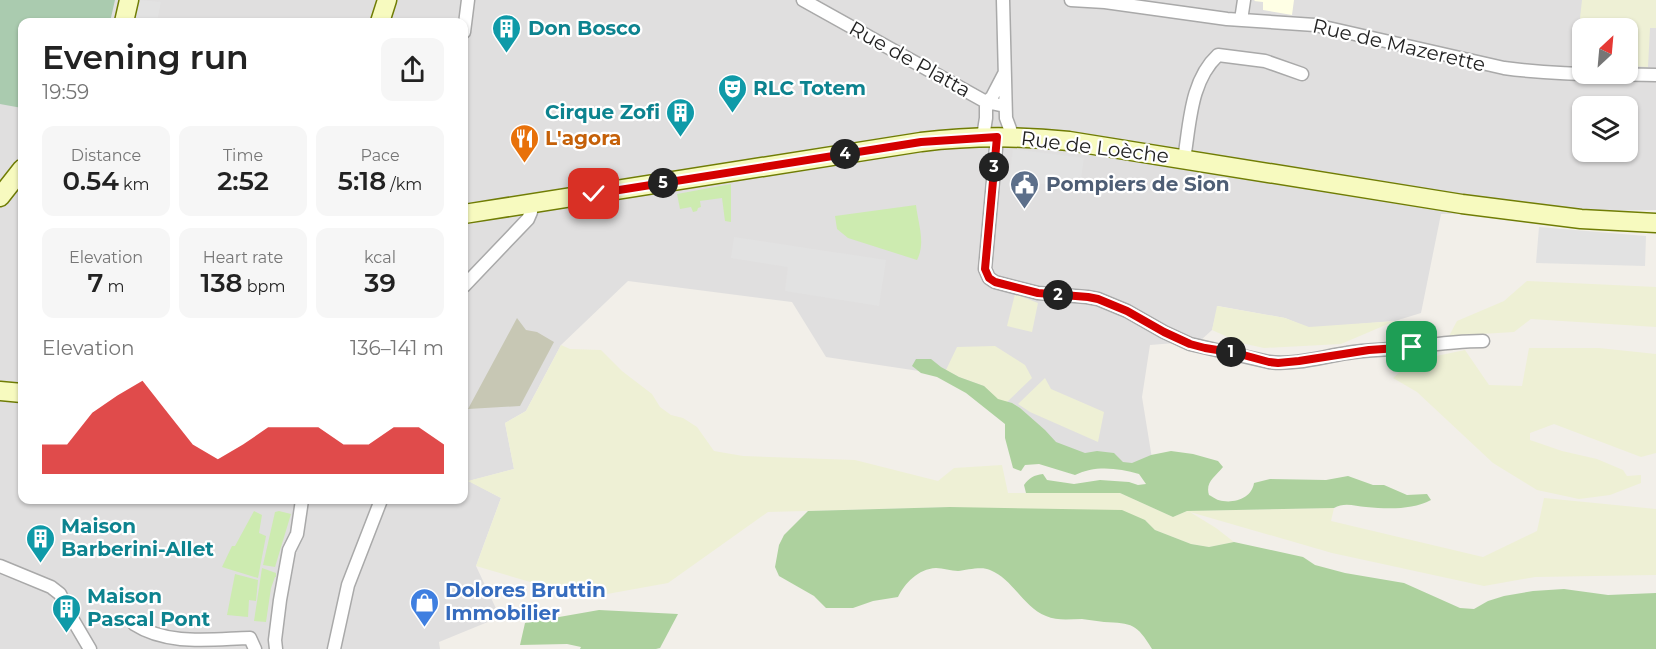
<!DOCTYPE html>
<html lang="en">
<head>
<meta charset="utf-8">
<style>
	:root { --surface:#fff; --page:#f6f6f6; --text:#222; --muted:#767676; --accent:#d40000 }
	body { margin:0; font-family:Montserrat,sans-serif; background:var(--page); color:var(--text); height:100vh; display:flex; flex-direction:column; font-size:22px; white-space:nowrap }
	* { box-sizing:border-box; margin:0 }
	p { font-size:20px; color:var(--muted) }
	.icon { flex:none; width:33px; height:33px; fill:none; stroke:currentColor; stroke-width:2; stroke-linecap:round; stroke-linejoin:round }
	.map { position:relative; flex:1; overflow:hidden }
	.side { position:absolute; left:18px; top:18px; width:450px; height:486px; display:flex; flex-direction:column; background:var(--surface); border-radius:12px; box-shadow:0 2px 4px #0004 }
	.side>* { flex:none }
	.needle { width:39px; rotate:26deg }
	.controls { position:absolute; left:1572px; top:18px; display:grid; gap:12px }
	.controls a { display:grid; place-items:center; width:66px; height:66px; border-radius:12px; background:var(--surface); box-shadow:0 2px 4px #0004; font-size:30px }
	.pin { position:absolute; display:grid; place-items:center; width:51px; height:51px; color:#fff; margin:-26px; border-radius:12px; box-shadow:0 3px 9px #0006 }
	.km { position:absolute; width:30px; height:30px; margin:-15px; border-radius:50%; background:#222; color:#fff; font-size:16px; line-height:30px; text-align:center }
	.round { display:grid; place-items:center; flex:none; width:63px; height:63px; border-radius:12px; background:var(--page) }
	.overview { display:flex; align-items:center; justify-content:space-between; height:102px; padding:0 24px }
	h1 { font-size:33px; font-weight:600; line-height:45px }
	.metrics { display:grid; grid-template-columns:repeat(3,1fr); gap:9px; height:102px; padding:6px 24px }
	.metrics div { display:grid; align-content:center; border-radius:12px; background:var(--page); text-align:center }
	.metrics b { font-size:26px; font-weight:600 }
	.metrics small { font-size:16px; font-weight:400 }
	.metrics p { font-size:16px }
	.chart { height:168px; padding:12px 24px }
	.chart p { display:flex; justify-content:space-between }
	.chart svg { width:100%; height:108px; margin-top:6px; fill:var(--accent); opacity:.7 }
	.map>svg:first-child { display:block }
</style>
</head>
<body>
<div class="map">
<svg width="1656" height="649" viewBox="0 0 1656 649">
	<rect width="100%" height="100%" fill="#f2efe9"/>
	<!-- residential -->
	<path fill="#e0dfdf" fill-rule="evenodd" d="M 0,0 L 1656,0 L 1656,210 L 1441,214 L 1421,313 L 1395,321 L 1309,328 L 1285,318 L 1218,306 L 1212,330 L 1200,341 L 1150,345 L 1142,397 L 1154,471 L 1044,449 L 952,376 L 826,357 L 792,302 L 628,281 L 561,345 L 526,411 L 505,423 L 514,469 L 469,481 L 501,498 L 476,566 L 500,617 L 439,642 L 440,649 L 0,649 ZM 22,22 L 464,22 L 464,500 L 22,500 ZM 1582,28 L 1628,28 L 1628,74 L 1582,74 ZM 1582,106 L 1628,106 L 1628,152 L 1582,152 Z"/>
	<!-- education -->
	<path fill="#ffffe5" d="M 1255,0 L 1294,0 L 1292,15 L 1263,10 L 1263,2 L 1254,1 Z"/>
	<!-- construction -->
	<path fill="#c7c7b4" d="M 517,318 L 526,330 L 537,332 L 554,342 L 520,406 L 468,409 Z"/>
	<!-- farmland -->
	<path fill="#eef0d5" d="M 1582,0 L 1656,0 L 1656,28 L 1650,28 L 1648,67 L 1628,66 L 1628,28 L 1582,28 L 1582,63 L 1575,63 Z
		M 1527,281 L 1656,287 L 1656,327 L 1531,319 L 1514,332 L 1449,336 L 1457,321 L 1504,301 Z
		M 1015,294 L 1038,303 L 1032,332 L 1007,326 Z
		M 1217,306 L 1285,318 L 1309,327 L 1395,321 L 1341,344 L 1264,348 L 1241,343 L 1212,330 Z
		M 561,345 L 570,349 L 601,350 L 622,371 L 652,394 L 660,407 L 671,415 L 683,418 L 697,427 L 714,451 L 743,456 L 855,460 L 938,481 L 954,468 L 1002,465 L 1008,493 L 1120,493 L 1173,517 L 1187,511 L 1334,508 L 1331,521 L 1483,557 L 1537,531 L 1544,498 L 1656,509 L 1656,575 L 1535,577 L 1484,586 L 1332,553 L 1190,512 L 1216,528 L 1234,542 L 1209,547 L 1191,544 L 1155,530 L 1145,520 L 950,507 L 768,512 L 668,583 L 585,598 L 476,566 L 501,498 L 468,481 L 514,469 L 505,423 L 526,411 Z
		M 995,346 L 1025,365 L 1032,378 L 1007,402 L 998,400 L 984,386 L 959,377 L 946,370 L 957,347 Z
		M 1529,348 L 1599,348 L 1656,354 L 1656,453 L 1641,457 L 1554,424 L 1530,433 L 1530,440 L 1562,451 L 1597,459 L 1623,470 L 1627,476 L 1641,475 L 1641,483 L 1610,495 L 1579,499 L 1537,490 L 1493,463 L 1417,392 L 1393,378 L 1412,361 L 1465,350 L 1489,385 L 1522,386 Z
		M 1045,378 L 1051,389 L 1104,412 L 1098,442 L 1030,412 L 1018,404 Z"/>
	<!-- grass -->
	<path fill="#cdebb0" d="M 731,184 L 731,222 L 725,221 L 722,198 L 700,201 L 701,207 L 698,208 L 697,211 L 693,212 L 691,207 L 680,209 L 677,194 Z
		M 916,205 C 918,223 926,243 917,260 L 848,238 L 837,229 L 835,216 Z
		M 254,511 L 262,515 L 259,533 L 266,536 L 258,578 L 222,567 L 232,546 L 235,546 Z
		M 279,511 L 291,514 L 275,567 L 263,565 L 275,512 Z
		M 262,568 L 276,573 L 276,577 L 275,577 L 271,588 L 266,622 L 254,621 Z
		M 235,574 L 258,580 L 256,601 L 249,600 L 248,617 L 227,615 Z"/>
	<!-- forest -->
	<path fill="#add19e" d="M 916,359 L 931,359 L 941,367 L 959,377 L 984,386 L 998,399 L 1012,403 L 1020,408 L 1045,430 L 1056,442 L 1085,453 L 1097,451 L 1114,453 L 1123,462 L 1132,463 L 1151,455 L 1171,451 L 1193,454 L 1218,461 L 1223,467 C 1215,477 1205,482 1209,495 C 1213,497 1218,501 1223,501 C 1237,503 1252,497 1254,483 L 1270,479 L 1326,480 L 1348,476 L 1373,485 L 1384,485 L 1407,495 L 1427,494 L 1431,500 C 1412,510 1388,509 1366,507 C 1355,506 1344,502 1334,508 L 1187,511 L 1173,517 L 1120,493 L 1026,493 L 1024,485 C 1029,478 1034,475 1043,474 L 1047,480 L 1074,484 L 1100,480 L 1129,482 L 1138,485 L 1146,484 L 1139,474 C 1118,468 1095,465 1075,475 L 1039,464 L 1025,465 L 1021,471 L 1013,468 L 1005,438 L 1005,424 L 966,393 L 937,377 L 921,373 L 912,366 Z
		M 950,507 L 1122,510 L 1145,520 L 1155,530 L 1191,544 L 1209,547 L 1234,542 L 1303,557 L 1315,565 L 1345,573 L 1404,583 L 1460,608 L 1474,609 L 1488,601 L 1504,596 L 1533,591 L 1564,589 L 1608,595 L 1656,593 L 1656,649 L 1152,649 C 1137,624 1132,623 1104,622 C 1097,621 1089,620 1082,619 C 1070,619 1057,621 1046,616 C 1023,607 1013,579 990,570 C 982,566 967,570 958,571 C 951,571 943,568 936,568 C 918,569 905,583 898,597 L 873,601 L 853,608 L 826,608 L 814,596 L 779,576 L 775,567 L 779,545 L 784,535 L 808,511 Z
		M 599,610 L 678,614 L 660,648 L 656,649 L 580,649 L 581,647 L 567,644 L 520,645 L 525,623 Z"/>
	<!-- cemetery -->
	<path fill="#aacbaf" d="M 0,0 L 115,0 L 110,22 L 22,22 L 22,108 L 0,104 Z"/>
	<!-- parking -->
	<path fill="#e2e2e2" d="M 138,0 L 161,2 L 157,22 L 132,22 Z
		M 1013,149 L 1084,158 L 1080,188 L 1009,180 Z
		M 1539,227 L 1646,236 L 1645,266 L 1536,263 Z
		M 734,237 L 886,260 L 879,306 L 785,291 L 788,267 L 731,258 Z"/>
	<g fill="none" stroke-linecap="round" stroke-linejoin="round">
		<defs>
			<path id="street" d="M 803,0 L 986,102 L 1005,106
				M 1003,0 L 1006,118 L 1013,137
				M 1071,0 L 1105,2 L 1227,19 L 1315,25 L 1504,68 C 1554,75 1605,74 1656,75
				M 1241,20 L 1244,0
				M 464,32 L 468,0
				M 986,102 L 992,97 L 1004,74
				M 983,137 L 986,118 L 986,102
				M 997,137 L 985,269 L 989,278 L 995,282 L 1038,293 L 1087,297 L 1098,299 L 1127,311 L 1164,332 L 1190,344 L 1269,362 C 1295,365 1321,357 1347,353 C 1369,349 1391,350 1413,347 C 1436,344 1459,341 1483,341
				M 1184,159 C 1190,124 1190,81 1218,55 L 1265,61 L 1302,74
				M 464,286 L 528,219 L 531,212 L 531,204
				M 0,566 L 51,587 L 60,594 L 70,615 L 90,649
				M 134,624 C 168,646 212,639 250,638 L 255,649
				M 276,649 L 275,640 L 280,600 L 289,550 L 297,534 L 302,500
				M 334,649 L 348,585 L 381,500"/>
			<path id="secondary" d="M 124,22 L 129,0
				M 380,22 L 387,0
				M 0,197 L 22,169
				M 464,214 L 921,142 C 970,136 1020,136 1069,141 L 1462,204 L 1581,219 L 1656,223
				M 0,391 L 22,393"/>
		</defs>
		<!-- street casing -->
		<use href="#street" stroke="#a9a9a9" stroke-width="15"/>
		<!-- secondary casing -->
		<use href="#secondary" stroke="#707d05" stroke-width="21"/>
		<!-- street -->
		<use href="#street" stroke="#fff" stroke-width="12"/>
		<!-- secondary -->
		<use href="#secondary" stroke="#f7fabf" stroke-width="18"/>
	</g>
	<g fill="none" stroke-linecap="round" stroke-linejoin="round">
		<defs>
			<path id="route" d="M 594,194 L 921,142 L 997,137 L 985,269 L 989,278 L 995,282 L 1038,293 L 1088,297 L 1098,299 L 1127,311 L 1164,332 L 1190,344 L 1205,348 L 1236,353 L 1269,362 L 1278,363 L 1299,361 L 1369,350 L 1412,347"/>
		</defs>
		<!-- route casing -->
		<use href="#route" stroke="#fff" stroke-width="12"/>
		<!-- route -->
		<use href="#route" stroke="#d40000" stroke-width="8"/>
	</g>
	<!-- icons -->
	<defs>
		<symbol id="building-pin" viewBox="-11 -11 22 30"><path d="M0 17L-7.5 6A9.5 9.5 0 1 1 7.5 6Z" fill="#0f9aa8" stroke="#fff"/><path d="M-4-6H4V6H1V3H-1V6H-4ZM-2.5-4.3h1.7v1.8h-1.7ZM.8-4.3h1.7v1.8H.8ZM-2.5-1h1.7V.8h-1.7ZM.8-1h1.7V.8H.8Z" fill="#fff"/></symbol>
		<symbol id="theatre-pin" viewBox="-11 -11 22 30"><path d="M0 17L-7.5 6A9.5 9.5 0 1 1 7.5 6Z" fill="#0f9aa8" stroke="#fff"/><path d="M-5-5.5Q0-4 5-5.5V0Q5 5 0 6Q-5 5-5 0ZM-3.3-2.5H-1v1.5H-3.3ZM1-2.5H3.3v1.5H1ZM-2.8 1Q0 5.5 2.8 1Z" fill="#fff"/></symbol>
		<symbol id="restaurant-pin" viewBox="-11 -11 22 30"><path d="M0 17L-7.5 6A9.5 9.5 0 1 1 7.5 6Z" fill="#e8710a" stroke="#fff"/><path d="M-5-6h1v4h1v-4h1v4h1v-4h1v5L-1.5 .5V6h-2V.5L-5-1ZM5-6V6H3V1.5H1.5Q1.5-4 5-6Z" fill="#fff"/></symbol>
		<symbol id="civic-pin" viewBox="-11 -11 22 30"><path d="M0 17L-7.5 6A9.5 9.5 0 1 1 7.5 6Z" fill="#5c6f8a" stroke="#fff"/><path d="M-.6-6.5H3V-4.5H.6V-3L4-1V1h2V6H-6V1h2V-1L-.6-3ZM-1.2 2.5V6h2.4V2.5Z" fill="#fff"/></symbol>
		<symbol id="shop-pin" viewBox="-11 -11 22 30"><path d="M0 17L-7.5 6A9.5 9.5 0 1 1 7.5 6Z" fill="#3f7fe0" stroke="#fff"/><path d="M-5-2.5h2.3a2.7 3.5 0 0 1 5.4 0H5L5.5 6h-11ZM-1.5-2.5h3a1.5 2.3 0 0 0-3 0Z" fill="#fff"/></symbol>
	</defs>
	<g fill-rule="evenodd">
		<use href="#building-pin" x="490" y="12" width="33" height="45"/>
		<use href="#theatre-pin" x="716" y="72" width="33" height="45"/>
		<use href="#building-pin" x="664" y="96" width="33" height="45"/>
		<use href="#restaurant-pin" x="508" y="122" width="33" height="45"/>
		<use href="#civic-pin" x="1008" y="168" width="33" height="45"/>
		<use href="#building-pin" x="24" y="522" width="33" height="45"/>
		<use href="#shop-pin" x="408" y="586" width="33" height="45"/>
		<use href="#building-pin" x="50" y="592" width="33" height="45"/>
	</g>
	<g text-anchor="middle" stroke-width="4.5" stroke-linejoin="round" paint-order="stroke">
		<!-- culture labels -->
		<g font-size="20" font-weight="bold" fill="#0d838f" stroke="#fff" text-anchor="start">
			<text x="528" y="35">Don Bosco</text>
			<text x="753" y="95">RLC Totem</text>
			<text x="660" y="119" text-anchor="end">Cirque Zofi</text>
			<text x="61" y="533">Maison<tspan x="61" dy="23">Barberini-Allet</tspan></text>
			<text x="87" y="603">Maison<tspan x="87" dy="23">Pascal Pont</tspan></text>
		</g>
		<!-- street labels -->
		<g font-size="20" fill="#222" stroke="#fff">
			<text transform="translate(1399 45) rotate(13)" y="7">Rue de Mazerette</text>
			<text transform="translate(910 59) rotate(29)" y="7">Rue de Platta</text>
			<text transform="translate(1095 147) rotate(7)" y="7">Rue de Loèche</text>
		</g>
		<!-- food labels -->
		<g font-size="20" font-weight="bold" fill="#c56008" stroke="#fff" text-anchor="start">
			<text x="545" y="145">L'agora</text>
		</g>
		<!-- service labels -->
		<g font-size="20" font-weight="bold" fill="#4e5e75" stroke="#fff" text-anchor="start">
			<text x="1046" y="191">Pompiers de Sion</text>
		</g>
		<!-- shop labels -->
		<g font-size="20" font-weight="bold" fill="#366cbe" stroke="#fff" text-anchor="start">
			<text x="445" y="597">Dolores Bruttin<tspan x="445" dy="23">Immobilier</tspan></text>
		</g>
	</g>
</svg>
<div class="controls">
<a><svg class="needle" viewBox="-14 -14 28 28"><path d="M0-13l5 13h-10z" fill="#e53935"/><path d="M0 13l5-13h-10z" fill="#767676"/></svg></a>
<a><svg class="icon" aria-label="layers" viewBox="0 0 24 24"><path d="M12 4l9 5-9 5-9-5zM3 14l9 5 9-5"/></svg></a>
</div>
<div class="pin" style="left:1412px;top:347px;background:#1e9e55"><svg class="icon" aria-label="arrive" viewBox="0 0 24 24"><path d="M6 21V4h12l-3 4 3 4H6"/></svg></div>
<div class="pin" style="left:594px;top:194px;background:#d93025"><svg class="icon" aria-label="check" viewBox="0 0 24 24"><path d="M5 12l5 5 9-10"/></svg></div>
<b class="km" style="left:1231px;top:352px">1</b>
<b class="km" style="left:1058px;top:295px">2</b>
<b class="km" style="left:994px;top:167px">3</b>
<b class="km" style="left:845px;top:154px">4</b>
<b class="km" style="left:663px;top:183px">5</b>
<section class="side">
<div class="overview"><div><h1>Evening run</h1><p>19:59</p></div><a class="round"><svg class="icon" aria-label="share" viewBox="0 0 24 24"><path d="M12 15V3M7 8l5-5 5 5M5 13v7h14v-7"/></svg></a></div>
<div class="metrics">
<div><p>Distance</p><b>0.54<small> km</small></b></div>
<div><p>Time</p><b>2:52</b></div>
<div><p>Pace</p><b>5:18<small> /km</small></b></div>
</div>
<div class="metrics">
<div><p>Elevation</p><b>7<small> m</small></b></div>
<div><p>Heart rate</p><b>138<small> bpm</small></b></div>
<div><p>kcal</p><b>39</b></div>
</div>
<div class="chart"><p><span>Elevation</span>136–141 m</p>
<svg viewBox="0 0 160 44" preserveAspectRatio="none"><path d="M0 44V32L10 32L20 19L30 12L40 6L50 19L60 32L70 38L80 32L90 25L100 25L110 25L120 32L130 32L140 25L150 25L160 32V44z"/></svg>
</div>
</section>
</div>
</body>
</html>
